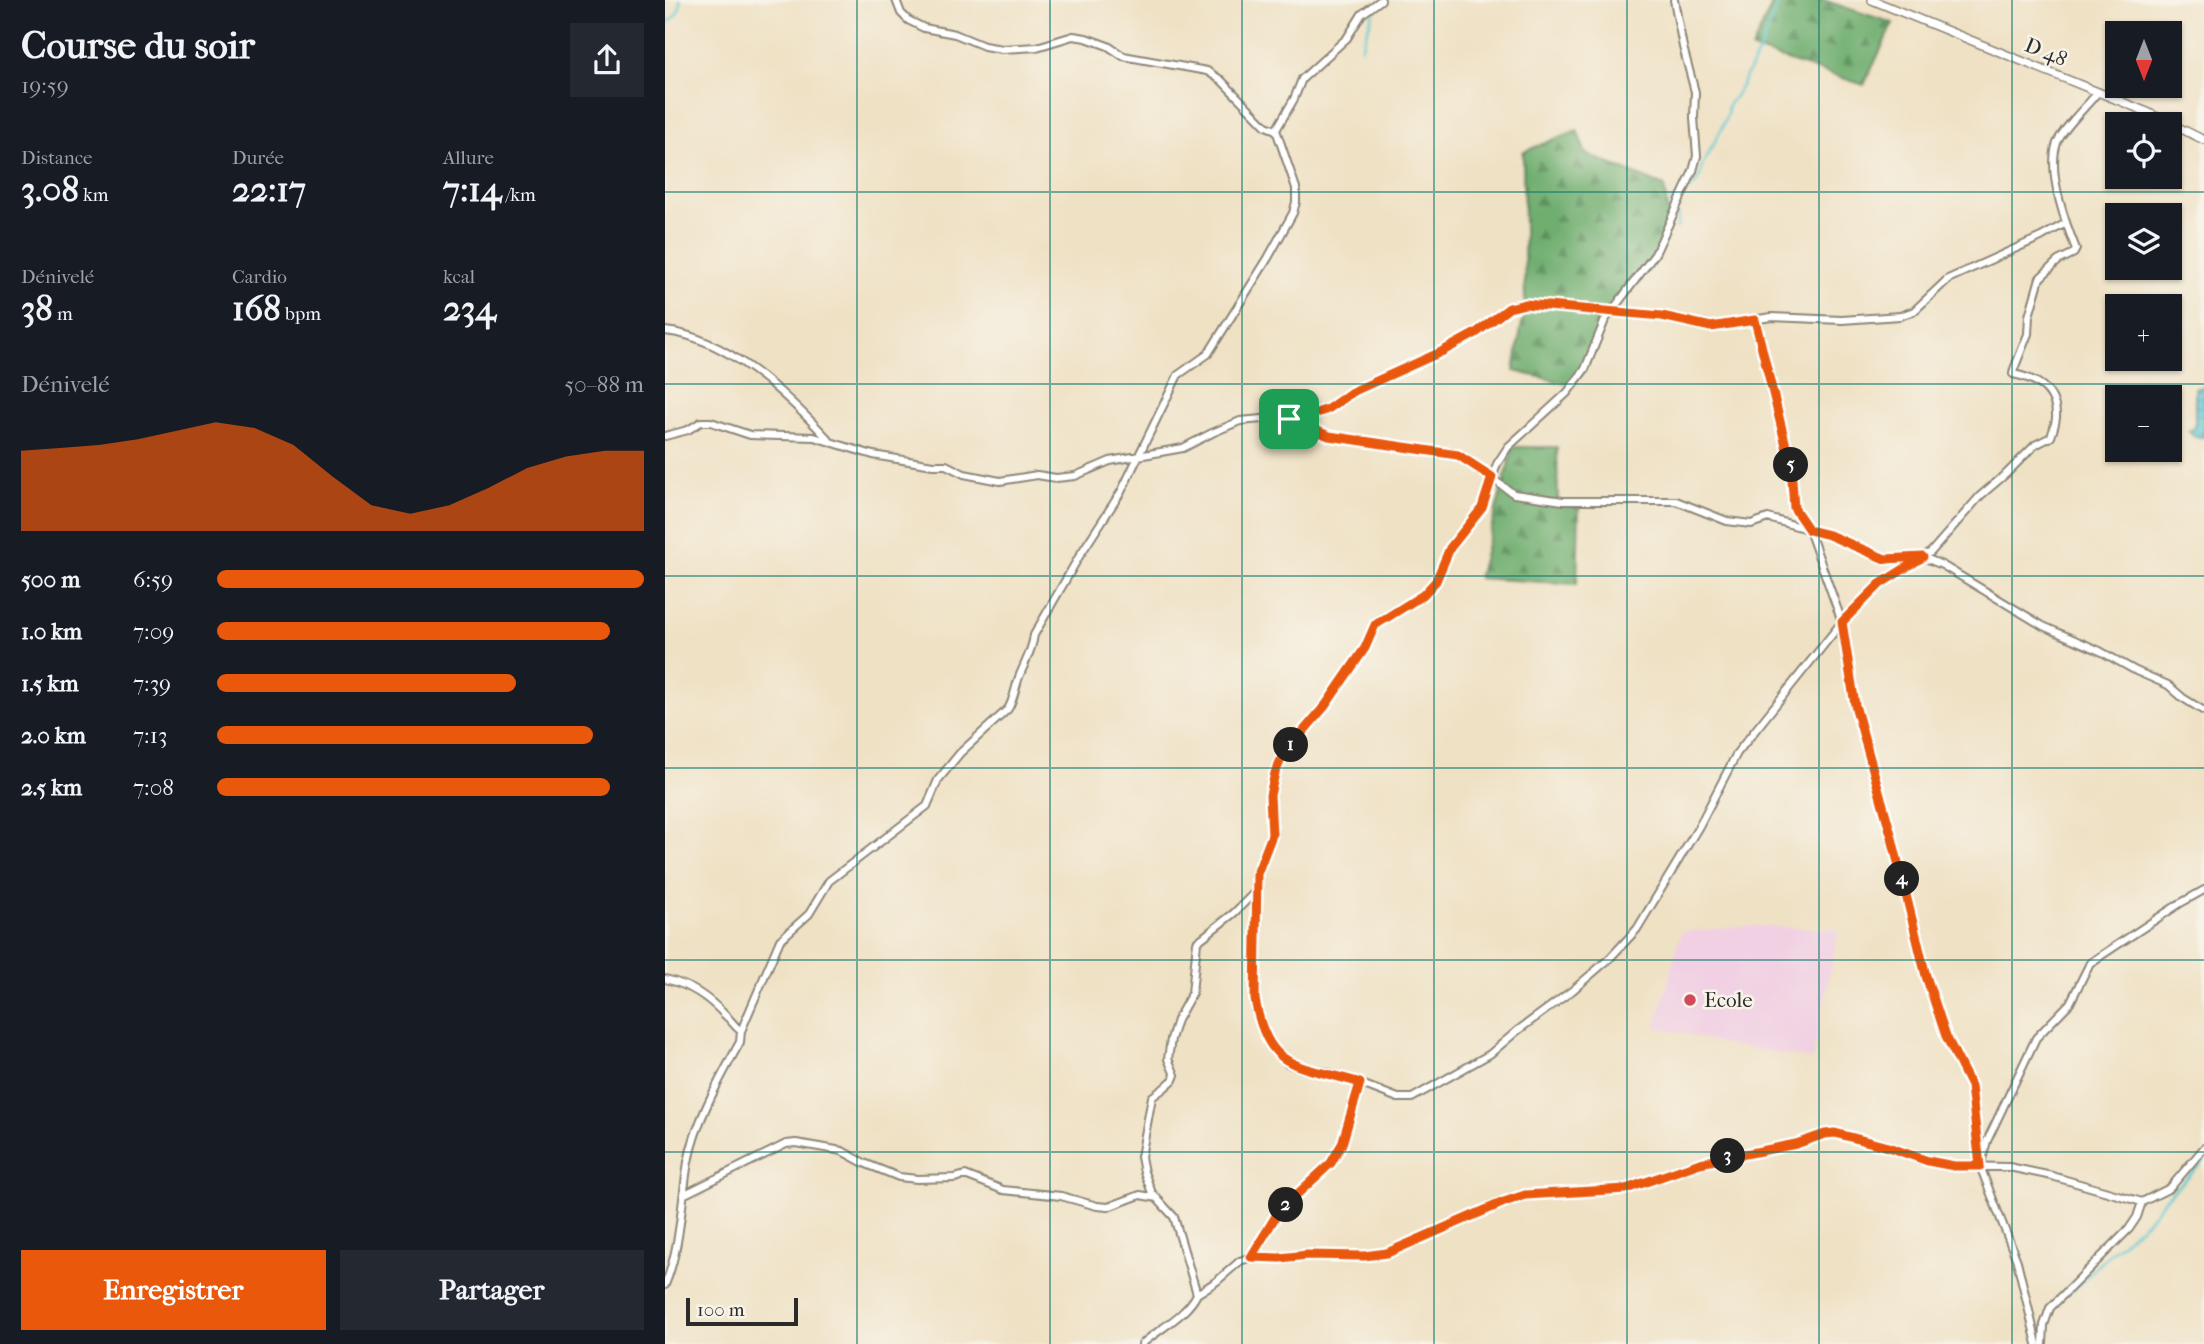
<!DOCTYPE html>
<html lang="fr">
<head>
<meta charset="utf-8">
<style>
	:root { --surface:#171b24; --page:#242831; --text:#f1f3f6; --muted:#9ea1a6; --accent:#ea580c }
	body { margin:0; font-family:"IM FELL French Canon",serif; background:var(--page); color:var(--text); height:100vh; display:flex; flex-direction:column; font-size:26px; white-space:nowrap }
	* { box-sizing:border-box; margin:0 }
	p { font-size:23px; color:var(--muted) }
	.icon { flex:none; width:38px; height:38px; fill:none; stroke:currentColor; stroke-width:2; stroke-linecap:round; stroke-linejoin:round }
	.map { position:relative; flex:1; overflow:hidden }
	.sheet { display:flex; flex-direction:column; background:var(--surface); width:665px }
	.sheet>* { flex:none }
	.needle { width:46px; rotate:180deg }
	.tools { position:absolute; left:1440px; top:21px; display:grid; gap:14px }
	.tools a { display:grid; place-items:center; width:77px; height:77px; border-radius:0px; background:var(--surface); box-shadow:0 2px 5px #0004; font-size:35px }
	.scale { position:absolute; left:21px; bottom:18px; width:112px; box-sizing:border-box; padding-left:7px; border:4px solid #2b2b2b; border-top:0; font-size:19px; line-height:24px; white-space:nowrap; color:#2b2b2b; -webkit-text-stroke:5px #f7f3e8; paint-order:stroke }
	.pin { position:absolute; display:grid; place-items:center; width:60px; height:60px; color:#fff; margin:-30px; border-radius:14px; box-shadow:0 4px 10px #0006 }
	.km { position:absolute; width:35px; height:35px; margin:-18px; border-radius:50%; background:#222; color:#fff; font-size:19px; line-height:35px; text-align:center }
	.round { display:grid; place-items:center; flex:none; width:74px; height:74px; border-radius:0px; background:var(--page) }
	.overview { display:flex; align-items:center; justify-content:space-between; height:119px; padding:0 21px }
	h1 { font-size:38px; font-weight:700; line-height:52px }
	.figures { display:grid; grid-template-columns:repeat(3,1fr); gap:10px; height:119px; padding:7px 21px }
	.figures div { display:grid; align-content:center }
	.figures b { font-size:35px; font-weight:700 }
	.figures small { font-size:19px; font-weight:400 }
	.figures p { font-size:19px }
	.chart { height:196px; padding:14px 21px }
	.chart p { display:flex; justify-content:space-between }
	.chart svg { width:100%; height:126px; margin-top:7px; fill:var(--accent); opacity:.7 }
	.cta { display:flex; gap:14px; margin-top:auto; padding:14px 21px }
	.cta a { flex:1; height:80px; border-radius:0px; background:var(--accent); color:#fff; font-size:28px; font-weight:700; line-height:80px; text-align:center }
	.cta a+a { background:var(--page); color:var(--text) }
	ul { padding:0 21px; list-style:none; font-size:23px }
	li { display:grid; grid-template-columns:112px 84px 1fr; align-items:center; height:52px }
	li i { height:18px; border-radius:9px; background:var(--accent) }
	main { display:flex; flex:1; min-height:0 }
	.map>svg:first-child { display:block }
</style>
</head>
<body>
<main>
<section class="sheet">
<div class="overview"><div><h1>Course du soir</h1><p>19:59</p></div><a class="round"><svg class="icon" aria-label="share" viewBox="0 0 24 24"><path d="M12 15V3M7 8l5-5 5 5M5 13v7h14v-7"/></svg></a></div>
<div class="figures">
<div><p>Distance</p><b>3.08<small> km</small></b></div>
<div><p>Durée</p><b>22:17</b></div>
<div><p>Allure</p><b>7:14<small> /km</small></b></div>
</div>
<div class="figures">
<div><p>Dénivelé</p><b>38<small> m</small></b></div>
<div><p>Cardio</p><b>168<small> bpm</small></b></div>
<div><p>kcal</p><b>234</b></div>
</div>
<div class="chart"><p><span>Dénivelé</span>50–88 m</p>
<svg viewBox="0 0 160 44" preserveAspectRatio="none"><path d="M0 44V16L10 15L20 14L30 12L40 9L50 6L60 8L70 14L80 25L90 35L100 38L110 35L120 29L130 22L140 18L150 16L160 16V44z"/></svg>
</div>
<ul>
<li><b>500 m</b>6:59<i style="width:100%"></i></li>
<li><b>1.0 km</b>7:09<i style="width:92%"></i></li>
<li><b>1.5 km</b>7:39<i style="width:70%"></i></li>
<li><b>2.0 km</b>7:13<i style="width:88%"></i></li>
<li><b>2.5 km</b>7:08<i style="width:92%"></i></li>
</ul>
<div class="cta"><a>Enregistrer</a><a>Partager</a></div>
</section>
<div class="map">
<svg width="1539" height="1344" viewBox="0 0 1539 1344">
	<defs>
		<pattern id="forest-firs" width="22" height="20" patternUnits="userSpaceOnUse" patternTransform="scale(1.75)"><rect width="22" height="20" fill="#6fae70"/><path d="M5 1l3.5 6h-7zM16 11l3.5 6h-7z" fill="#5b8e5c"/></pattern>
		<pattern id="water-rules" width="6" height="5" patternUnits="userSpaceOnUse" patternTransform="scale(1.75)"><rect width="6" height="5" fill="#5cc8d3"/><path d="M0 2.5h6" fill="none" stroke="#4ca3ab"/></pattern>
	</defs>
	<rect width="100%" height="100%" fill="#f7f3e8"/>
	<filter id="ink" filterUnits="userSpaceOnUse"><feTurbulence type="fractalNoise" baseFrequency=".0143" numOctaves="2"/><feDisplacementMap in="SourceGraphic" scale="14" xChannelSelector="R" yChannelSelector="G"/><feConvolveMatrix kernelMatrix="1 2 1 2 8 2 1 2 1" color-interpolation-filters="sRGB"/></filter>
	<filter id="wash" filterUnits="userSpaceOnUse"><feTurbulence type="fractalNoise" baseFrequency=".00686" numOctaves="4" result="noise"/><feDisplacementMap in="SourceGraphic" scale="28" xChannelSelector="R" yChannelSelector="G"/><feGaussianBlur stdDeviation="1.57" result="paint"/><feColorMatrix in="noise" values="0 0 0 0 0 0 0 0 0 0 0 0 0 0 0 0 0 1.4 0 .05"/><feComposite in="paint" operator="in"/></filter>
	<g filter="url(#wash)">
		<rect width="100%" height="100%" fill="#efe1c4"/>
		<!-- built -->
		<path fill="#f1d0e3" d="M 1086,926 L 1174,929 L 1147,1059 L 1064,1045 L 991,1027 L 1016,932 Z"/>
		<!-- forest -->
		<path fill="url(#forest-firs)" stroke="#4d6c4e" stroke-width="2" d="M 1109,0 L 1158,0 L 1228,23 L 1199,85 L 1087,49 Z
			M 912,130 L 921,154 L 999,186 L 1004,222 L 990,254 L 940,320 L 920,369 L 908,385 L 849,371 L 860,304 L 858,152 Z
			M 848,447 L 892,447 L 893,505 L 914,508 L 912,584 L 813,578 Z"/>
		<!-- water -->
		<path fill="url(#water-rules)" stroke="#447a7f" stroke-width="2" d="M 1539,387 L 1539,437 L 1530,437 L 1523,431 L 1530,428 L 1530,388 Z"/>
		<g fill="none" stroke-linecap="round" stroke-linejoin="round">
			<!-- stream -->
			<path stroke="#5cc8d3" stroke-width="2.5" d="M 0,25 C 8,19 17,11 15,0
				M 696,48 L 710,8
				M 1020,193 L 1031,184 L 1035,176 L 1037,165 L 1055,132 L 1062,115 L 1063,105 L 1071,95 L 1095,50 L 1114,0
				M 1012,228 L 1013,218 L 1006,200 L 1014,196
				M 1405,1293 L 1445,1253 L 1483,1220 L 1500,1199 L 1539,1161"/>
		</g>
	</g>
	<g filter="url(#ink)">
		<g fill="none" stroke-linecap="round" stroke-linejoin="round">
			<defs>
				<path id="minor" d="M 231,0 L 236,13 L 243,20 L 259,28 L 290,34 L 319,46 L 337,49 L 372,47 L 408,36 L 421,38 L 443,46 L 458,56 L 542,71 L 556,80 L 601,126 L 611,130
					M 1090,320 L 1126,465 L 1129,508 L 1144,530 L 1177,622 L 1190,705 L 1226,834 L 1261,977 L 1281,1036 L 1306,1086 L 1315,1166 L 1352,1261 L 1372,1344
					M 0,331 C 62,337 123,396 164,440
					M 626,419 L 641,417 L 663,409 L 687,392 L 777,352 L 811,333 L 844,308 L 860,304 L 997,316 L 1046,327 L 1106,317 L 1177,320 L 1235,316 L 1249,311 L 1283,279 L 1376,237 L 1401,223
					M 0,436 L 23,430 L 36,422 L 46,422 L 85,435 L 149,437 L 208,455 L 268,465 L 281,465 L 299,474 L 335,481 L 372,475 L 391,478 L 410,476 L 445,461 L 518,448 L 547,433 L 575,421 L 608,418 L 624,419 L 664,436 L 793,455 L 849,494 L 898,501 L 1011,501 L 1062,521 L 1086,524 L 1103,518 L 1164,535 L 1220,559 L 1258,557 L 1277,565 L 1378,626 L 1435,651 L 1471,671 L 1503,685 L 1518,698 L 1539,711
					M 0,979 C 26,985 43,997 61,1016 C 67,1021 70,1027 76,1031 L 75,1042 C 55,1079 31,1120 23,1162 C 16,1203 16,1246 0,1285
					M 76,1031 L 115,940 L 144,914 L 164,881 L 262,806 L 273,780 L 295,753 L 343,709 C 349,699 350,688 354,677 C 360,662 367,651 369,635 L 415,555 L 456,492 L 513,375 L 543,354 L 603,258 L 628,213 L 631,202 L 631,188 L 611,130 L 629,99 L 637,79 L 682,38 L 697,14 L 716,0
					M 694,1083 L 662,1072 L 637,1069 L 622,1063 L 600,1037 L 591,1009 L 592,874 L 607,835 L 605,795 L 610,773 L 618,755 L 660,706 L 700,648 L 710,625 L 758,595 L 771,581 L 785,548 L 817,508 L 832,464 L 843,447 L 902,393 L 920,369 L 940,320 L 990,254 L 1028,171 L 1032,156 L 1029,118 L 1030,92 L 1018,47 L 1009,0
					M 1316,1163 L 1322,1141 L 1371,1038 L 1405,1003 L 1425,963 L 1514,904 L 1539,890
					M 20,1194 L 121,1144 L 131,1143 L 177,1151 L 199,1163 L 234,1177 L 252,1179 L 290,1178 L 300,1175 L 338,1190 L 396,1196 L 432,1206 L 443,1207 L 475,1195 L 492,1198
					M 586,1257 L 614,1211 L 666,1163 L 677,1144 L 694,1083 L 733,1098 L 747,1098 L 825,1054 L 852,1031 L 908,990 L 945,958 L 972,929 L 1033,828 L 1072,753 L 1177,622 L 1215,584 L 1266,552 L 1315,496 L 1342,473 L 1370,445 L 1386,437 C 1388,430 1392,421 1391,414 C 1390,389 1370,378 1348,374 L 1349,369 L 1363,334 L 1364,316 L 1375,278 L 1393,261 L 1409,253 L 1411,249 C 1400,222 1382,172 1392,143 C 1398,128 1422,106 1433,92
					M 532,1294 L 552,1281 L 575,1261 L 586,1257 L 615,1258 L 642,1255 L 699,1256 L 722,1253 L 839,1202 L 860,1195 L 961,1189 L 1036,1163 L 1131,1144 L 1160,1134 L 1170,1133 L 1223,1147 L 1263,1161 L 1289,1166 L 1344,1167 L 1387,1176 L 1477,1202
					M 477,1344 C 494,1329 522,1315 532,1294 L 509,1217 L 487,1193 L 479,1172 L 476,1157 L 487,1097 L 498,1089 L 508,1080 L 510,1075 L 503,1059 L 506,1039 L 512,1020 L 527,993 L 532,942 L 569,913 L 591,891
					M 1378,1344 L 1379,1325 L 1385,1308 L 1464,1229 L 1472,1217 L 1477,1202 L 1505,1188 L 1539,1148"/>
				<path id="tertiary" d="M 1207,0 L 1482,112 L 1539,140"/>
			</defs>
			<!-- minor casing -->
			<use href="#minor" stroke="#8d8678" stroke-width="10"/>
			<!-- tertiary casing -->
			<use href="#tertiary" stroke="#8d8678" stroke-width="10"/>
			<!-- minor -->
			<use href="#minor" stroke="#fff" stroke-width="6"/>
			<!-- tertiary -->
			<use href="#tertiary" stroke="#fff" stroke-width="7"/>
		</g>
	</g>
	<g fill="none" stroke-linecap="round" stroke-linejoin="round" filter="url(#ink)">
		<defs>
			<path id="route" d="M 860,304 L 997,316 L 1046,327 L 1090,320 L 1126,466 L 1129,508 L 1144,530 L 1164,535 L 1220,559 L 1258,557 L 1215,584 L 1177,622 L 1190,705 L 1226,834 L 1261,976 L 1281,1036 L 1306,1086 L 1315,1166 L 1289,1166 L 1263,1161 L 1223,1147 L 1170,1133 L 1160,1134 L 1131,1144 L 1035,1163 L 961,1189 L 860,1195 L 839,1202 L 722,1253 L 699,1256 L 642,1255 L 615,1258 L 586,1257 L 614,1211 L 666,1163 L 677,1144 L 695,1083 C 635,1064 603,1074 590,999 L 592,874 L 607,835 L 605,795 L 610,773 L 618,755 L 660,706 L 700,648 L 710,625 L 758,595 L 771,581 L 785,548 L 817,508 L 827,477 L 793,455 L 664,436 L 624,419 L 640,417 L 663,409 L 687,392 L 776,352 L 811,333 L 844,308 Z"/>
		</defs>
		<!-- route casing -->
		<use href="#route" stroke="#fff" stroke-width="14"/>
		<!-- route -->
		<use href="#route" stroke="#ea580c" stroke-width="9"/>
	</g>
	<!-- grid -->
	<path fill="none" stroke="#0f766e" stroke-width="2" stroke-opacity="0.55" d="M 192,0 L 192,1344M 385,0 L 385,1344M 577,0 L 577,1344M 769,0 L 769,1344M 962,0 L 962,1344M 1154,0 L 1154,1344M 1347,0 L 1347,1344M 0,192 L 1539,192M 0,384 L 1539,384M 0,576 L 1539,576M 0,768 L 1539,768M 0,960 L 1539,960M 0,1152 L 1539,1152"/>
	<!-- markers -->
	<circle fill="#d1495b" stroke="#f7f3e8" stroke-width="2.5" cx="1025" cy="1000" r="7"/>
	<g text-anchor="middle" stroke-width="5" stroke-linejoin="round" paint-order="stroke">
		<!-- street labels -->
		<g font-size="21" fill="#2b2b2b" stroke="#f7f3e8">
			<text transform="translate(1381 52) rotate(22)" y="7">D 48</text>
		</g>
		<!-- poi labels -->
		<g font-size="21" fill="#2b2b2b" stroke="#f7f3e8" text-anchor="start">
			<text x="1039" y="1007">Ecole</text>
		</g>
	</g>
</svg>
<div class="tools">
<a><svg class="needle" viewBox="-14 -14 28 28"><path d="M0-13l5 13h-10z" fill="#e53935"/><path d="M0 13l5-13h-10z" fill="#9ea1a6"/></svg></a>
<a><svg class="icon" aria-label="locate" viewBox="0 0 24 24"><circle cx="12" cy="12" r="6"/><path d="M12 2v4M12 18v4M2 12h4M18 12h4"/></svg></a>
<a><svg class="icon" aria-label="layers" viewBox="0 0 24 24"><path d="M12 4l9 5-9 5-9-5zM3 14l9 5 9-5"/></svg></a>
<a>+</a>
<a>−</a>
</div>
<div class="scale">100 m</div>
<div class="pin" style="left:624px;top:419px;background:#1e9e55"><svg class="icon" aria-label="arrive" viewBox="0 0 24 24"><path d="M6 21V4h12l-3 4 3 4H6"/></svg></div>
<b class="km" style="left:626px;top:745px">1</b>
<b class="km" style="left:621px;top:1205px">2</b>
<b class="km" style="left:1063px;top:1156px">3</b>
<b class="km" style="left:1237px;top:879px">4</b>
<b class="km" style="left:1126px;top:465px">5</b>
</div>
</main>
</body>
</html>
